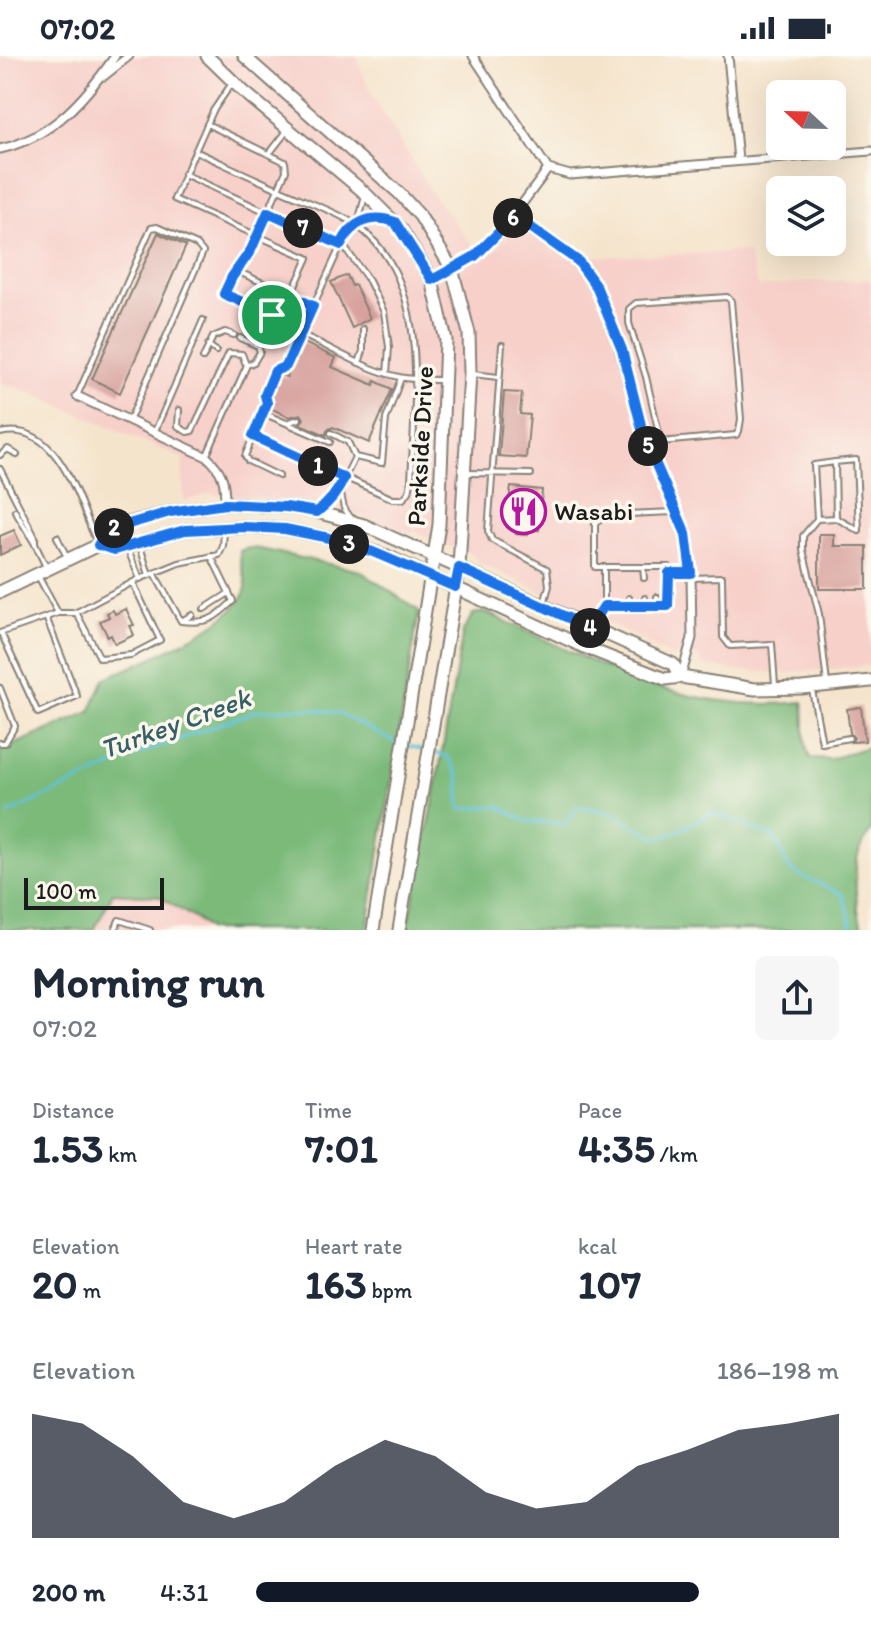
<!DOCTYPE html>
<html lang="en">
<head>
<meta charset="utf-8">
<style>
	:root { --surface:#fff; --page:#f6f6f7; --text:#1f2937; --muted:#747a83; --accent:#111827 }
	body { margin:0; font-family:Itim,sans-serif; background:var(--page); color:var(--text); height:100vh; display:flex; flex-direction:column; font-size:30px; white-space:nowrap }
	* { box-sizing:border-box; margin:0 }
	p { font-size:26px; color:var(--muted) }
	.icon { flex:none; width:44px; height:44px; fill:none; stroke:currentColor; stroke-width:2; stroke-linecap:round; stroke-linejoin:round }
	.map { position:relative; height:874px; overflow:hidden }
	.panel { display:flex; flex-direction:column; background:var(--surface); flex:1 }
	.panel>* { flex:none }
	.needle { width:52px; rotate:292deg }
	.fabs { position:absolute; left:766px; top:24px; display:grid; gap:16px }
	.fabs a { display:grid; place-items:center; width:80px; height:80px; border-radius:12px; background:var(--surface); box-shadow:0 8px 32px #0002; font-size:40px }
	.scale { position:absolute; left:24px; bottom:20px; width:140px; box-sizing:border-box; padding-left:8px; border:4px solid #1c1c1c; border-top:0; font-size:22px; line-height:28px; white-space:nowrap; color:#1c1c1c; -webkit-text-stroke:6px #fbf7ec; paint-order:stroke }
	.pin { position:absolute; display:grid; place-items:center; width:68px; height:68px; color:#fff; margin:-34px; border:4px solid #fff; border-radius:50%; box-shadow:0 2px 8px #0007 }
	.km { position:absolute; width:40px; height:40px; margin:-20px; border-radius:50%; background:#222; color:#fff; font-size:22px; line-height:40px; text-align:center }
	.round { display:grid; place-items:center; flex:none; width:84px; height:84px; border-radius:12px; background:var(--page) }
	.head { display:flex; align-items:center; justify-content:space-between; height:136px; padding:0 32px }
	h1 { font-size:44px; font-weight:800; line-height:60px }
	.figures { display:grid; grid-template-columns:repeat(3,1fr); gap:12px; height:136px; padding:8px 32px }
	.figures div { display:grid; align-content:center }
	.figures b { font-size:40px; font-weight:800 }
	.figures small { font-size:22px; font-weight:400 }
	.figures p { font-size:22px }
	.chart { height:224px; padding:16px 32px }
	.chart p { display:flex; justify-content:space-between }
	.chart svg { width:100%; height:144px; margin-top:8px; fill:var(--accent); opacity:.7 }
	ul { padding:0 32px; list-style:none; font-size:26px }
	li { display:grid; grid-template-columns:128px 96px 1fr; align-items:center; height:60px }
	li i { height:20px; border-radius:10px; background:var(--accent) }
	.status { display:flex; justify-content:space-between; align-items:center; height:56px; padding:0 40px; background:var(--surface); direction:ltr }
	.status svg { height:22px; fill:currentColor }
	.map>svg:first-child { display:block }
</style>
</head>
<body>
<div class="status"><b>07:02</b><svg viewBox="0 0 49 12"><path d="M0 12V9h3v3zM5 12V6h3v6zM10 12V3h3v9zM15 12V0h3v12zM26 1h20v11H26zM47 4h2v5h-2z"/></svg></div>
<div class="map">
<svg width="871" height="874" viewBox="0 0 871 874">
	<rect width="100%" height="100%" fill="#fbf7ec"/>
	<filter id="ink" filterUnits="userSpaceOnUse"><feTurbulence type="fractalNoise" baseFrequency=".0125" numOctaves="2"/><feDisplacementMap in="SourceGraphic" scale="16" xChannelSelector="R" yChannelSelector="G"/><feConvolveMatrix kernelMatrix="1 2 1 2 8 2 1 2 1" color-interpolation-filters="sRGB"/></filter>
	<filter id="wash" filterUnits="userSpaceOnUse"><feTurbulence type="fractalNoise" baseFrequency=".006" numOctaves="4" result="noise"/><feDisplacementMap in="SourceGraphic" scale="32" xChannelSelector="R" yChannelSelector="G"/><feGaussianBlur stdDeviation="1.8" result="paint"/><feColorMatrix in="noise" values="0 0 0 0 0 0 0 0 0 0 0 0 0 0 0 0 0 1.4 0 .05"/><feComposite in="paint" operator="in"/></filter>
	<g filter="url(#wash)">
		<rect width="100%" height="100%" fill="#f5e4cc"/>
		<!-- built -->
		<path fill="#f7d0ca" d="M 0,0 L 356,0 L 372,39 L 432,137 L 483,203 L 497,193 L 524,158 L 590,201 L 747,196 L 759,231 L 815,225 L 871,224 L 871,609 L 786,617 L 738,615 L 709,610 L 702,608 L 698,601 L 682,595 L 674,600 L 670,599 L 603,564 L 479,507 L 473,498 L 429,484 L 419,476 L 404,476 L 361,460 L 295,445 L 210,438 L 184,445 L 182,402 L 16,331 L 0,328 Z
			M 112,837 L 158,840 L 199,865 L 209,874 L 94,874 Z"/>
		<!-- forest -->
		<path fill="#7bba7a" stroke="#4c6b4b" stroke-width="2" d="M 247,492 L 261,493 L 360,515 L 419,555 L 367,874 L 209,874 L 199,865 L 158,840 L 113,837 L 94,874 L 0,874 L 0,695 L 90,656 L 104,623 C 135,609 242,567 246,531 C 247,520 239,511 240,495 Z
			M 485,556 C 596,605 675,659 803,646 C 807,664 802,686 810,702 L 831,703 L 871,690 L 871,774 C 866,783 859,791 857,803 C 854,825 856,853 863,874 L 407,874 L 434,743 L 463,575 L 473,558 Z"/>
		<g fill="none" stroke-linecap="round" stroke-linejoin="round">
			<!-- stream -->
			<path stroke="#5ec3db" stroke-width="3" d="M 432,696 L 448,701 L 459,721 L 460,753 L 499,750 L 526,765 L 565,768 L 578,750 L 611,757 L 657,782 L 674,777 L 711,757 C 733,762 751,774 773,780 L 791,815 L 842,838 L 849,857 L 852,874
				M 9,757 L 136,699 L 255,655 L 300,652 L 338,657 L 395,686 L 424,694"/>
		</g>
		<g id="blocks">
			<!-- building -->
			<path fill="#d69d9a" d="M 158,177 L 186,190 L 120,337 L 92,323 Z
				M 347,219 L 352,230 L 355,229 L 370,262 L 352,272 L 331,226 Z
				M 302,286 L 336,302 L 332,311 L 374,329 L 375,325 L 392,333 L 369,387 L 333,371 L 327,374 L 326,379 L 300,368 L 304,363 L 301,358 L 289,361 L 270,352 L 273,342 L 270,339 L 279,319 L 287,321 Z
				M 504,336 L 522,337 L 520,358 L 530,359 L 526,402 L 499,400 Z
				M 511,431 L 542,434 L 539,474 L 528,473 L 528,479 L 516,478 L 516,472 L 506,471 L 505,451 L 508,451 Z
				M 14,474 L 21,489 L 0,499 L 0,480 Z
				M 819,478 L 834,478 L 834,490 L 867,490 L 867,533 L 819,533 Z
				M 126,553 L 134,569 L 130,570 L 134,579 L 115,588 L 111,579 L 108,581 L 100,565 L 109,561 L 107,557 L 113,554 L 115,558 Z
				M 861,651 L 865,685 L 851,686 L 854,682 L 850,677 L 847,653 Z"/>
		</g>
	</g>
	<g filter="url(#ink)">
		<use href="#blocks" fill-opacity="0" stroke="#888074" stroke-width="2"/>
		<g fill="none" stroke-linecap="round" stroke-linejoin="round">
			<defs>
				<path id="lane" d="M 232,27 L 213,55 L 174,143 L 308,202 L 291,239
					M 207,68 L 285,106 L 286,115 L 251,194 L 232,221 L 224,238 L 272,259 L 283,236
					M 195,95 C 228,110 261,126 295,140 C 314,149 338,156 356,169 C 433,224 414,344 411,426 L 409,436 L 403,443 L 393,443 L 253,380
					M 269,98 L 287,75
					M 184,118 L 345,192 L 369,225 L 384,256 L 389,291 L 387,318
					M 358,168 L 372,162 L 384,162
					M 237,215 L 313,250
					M 300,278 C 333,292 363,313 399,321 C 413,324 428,324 443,324
					M 208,289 L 216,295
					M 502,289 L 488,475 L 492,484 L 547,513 L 549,530 L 544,548
					M 203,302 L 213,281 L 225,276 L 234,279
					M 359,307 L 363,295 L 363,273
					M 473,318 L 498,321
					M 77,340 L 151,172 L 157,171 L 197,189 L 203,196 L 130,363
					M 179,354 L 178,370 L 187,376 L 192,375 L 229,297 L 242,298 L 246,309
					M 263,357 L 330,386
					M 286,367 L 299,363
					M 155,375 L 203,264
					M 0,377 C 59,363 79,447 97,487
					M 331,377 L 348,386 L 355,401
					M 648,390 L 661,386 L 736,379 L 739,375 L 741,363 L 731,245 L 727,241 L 636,247 L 629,253 L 629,267 L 646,321 L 661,386
					M 0,399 L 8,393 L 17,399
					M 206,401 L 247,309 L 254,306 L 260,296 L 258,290 L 240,282
					M 355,401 L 382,407 L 386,363 L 401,322
					M 0,413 L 35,481 L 35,488
					M 465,417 L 531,418
					M 279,420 L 248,405 L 245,400 L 267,347 L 265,339 L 275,315 L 286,310 L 345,180 L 359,163 L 365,140
					M 340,434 L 344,452 L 351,462
					M 319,454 C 337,440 345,421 355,401
					M 15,455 L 35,488 L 47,513
					M 817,463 L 814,409 L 835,406 L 836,462
					M 57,481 L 67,501
					M 139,487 L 149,519
					M 127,492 L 140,523
					M 604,511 L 669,511 L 669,517
					M 643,511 L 644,522
					M 154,517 L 181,565 C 207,568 215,563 233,545 L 211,500
					M 38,520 L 58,557
					M 691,522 L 722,521 L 723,581 L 730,590 L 772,588 L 775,629
					M 657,541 L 658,550
					M 645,542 L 645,550
					M 604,550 L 668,550 L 669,517 L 690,517
					M 629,550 L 629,542
					M 204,553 L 229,537
					M 76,556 L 100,602 L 131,599 L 160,584 L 133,527
					M 183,564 L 192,559
					M 591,570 L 604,550 L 604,511 L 595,511 L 595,468 L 604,459 L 674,456
					M 0,577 L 58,557 L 75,557 L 137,524 L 179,507 L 219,499 L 223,490 L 224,474
					M 1,577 L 38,657 L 77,640 L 46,561
					M 827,628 L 819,558 L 803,494 L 803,480 L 817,463 L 836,462 L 859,475 L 856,404 L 835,406
					M 0,632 L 15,670 L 5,687 L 0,687
					M 812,634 L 822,687 L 849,682
					M 115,874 L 119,864 L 150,874"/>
				<path id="street" d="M 473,0 L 548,113 L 570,119 L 871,95
					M 728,0 L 738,104
					M 104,20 L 129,0
					M 0,93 C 52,82 86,42 115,0
					M 515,160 L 578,205 L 596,230 L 610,261 L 644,381 L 686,478 L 691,517 L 692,582 L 681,621
					M 432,224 L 475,200 L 499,179 L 548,113
					M 77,340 L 207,401 C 224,416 225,427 225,448"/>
				<path id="secondary" d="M 207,0 L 243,35 L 365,137 L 401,173 L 432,224 L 446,284 L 439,469 L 373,874
					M 244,0 L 399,137 L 420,160 L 452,213 L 469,277 L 470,317 L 459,512 L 399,874
					M 98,489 L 115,494 L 185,474 L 243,471 L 285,473 L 329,482 L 387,500 L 584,591 L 665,623 L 681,621 L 755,633 L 802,632 L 871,625
					M 0,536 L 98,489 L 108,474 L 125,468 L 170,456 L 225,448 L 286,451 L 317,456 L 364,469 L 673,608 L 681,621"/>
			</defs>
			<!-- lane casing -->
			<use href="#lane" stroke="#888074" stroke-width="8"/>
			<!-- street casing -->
			<use href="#street" stroke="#888074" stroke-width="11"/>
			<!-- secondary casing -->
			<use href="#secondary" stroke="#888074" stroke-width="15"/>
			<!-- lane -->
			<use href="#lane" stroke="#fff" stroke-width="4"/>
			<!-- street -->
			<use href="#street" stroke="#fff" stroke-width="7"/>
			<!-- secondary -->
			<use href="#secondary" stroke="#fff" stroke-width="11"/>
		</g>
	</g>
	<g fill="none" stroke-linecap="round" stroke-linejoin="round" filter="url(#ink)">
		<defs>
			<path id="route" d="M 268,156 L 341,189 C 351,166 371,157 395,166 L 432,224 L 475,200 L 515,160 L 578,205 L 596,230 L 622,294 L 644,381 L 686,478 L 691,517 L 669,517 L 668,550 L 604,550 L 590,572 L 459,512 L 455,531 L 373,496 L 329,482 L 285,473 L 243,471 L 185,474 L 115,494 L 98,489 L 108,474 L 170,456 L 225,448 L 286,451 L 317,456 C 329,447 338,436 344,422 L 253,380 L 267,347 L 265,339 L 275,315 L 286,310 L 313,250 L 283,236 L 272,259 L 224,238 L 232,221 L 251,194 Z"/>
		</defs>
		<!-- route casing -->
		<use href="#route" stroke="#fff" stroke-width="16"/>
		<!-- route -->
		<use href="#route" stroke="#1a73e8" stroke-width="10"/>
	</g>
	<!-- icons -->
	<defs>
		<symbol id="restaurant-ring" viewBox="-11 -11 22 22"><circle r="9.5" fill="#fbf7ec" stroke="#b5179e" stroke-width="1.5"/><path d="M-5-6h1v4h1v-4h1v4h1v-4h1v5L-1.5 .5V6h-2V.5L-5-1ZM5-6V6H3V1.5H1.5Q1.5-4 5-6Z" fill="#b5179e"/></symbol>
	</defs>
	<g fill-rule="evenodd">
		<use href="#restaurant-ring" x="498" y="430" width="51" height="51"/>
	</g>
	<g text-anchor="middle" stroke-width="7" stroke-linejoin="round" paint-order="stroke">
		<!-- street labels -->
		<g font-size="26" fill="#1c1c1c" stroke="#fbf7ec">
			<text transform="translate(420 390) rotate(-87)" y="9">Parkside Drive</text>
		</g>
		<!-- poi labels -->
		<g font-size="26" fill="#1c1c1c" stroke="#fbf7ec" text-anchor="start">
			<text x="554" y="464">Wasabi</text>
		</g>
		<!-- water labels -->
		<g font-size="28" font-style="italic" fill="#365f68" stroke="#fbf7ec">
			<text transform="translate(175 667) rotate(-20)" y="10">Turkey Creek</text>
		</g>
	</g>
</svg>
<div class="fabs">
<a><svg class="needle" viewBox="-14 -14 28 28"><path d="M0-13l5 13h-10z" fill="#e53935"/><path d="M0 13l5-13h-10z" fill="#747a83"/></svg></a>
<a><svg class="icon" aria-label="layers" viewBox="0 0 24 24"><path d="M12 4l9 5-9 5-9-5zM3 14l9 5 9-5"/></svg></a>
</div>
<div class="scale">100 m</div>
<div class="pin" style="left:272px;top:259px;background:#1e9e55"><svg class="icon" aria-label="arrive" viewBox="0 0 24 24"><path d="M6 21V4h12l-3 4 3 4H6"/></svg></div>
<b class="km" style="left:318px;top:410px">1</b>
<b class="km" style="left:114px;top:472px">2</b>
<b class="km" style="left:349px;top:488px">3</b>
<b class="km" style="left:590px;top:572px">4</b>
<b class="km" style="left:648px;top:390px">5</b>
<b class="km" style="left:513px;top:162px">6</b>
<b class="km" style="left:303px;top:172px">7</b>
</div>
<section class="panel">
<div class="head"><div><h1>Morning run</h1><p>07:02</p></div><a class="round"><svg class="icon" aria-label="share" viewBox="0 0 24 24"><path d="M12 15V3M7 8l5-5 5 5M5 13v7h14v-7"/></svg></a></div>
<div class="figures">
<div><p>Distance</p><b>1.53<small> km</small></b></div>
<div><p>Time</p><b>7:01</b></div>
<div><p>Pace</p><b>4:35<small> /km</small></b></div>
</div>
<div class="figures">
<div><p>Elevation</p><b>20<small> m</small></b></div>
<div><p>Heart rate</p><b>163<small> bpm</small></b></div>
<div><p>kcal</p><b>107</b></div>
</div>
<div class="chart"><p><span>Elevation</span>186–198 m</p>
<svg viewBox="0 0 160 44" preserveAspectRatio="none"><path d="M0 44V6L10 9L20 19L30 33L40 38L50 33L60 22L70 14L80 19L90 30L100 35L110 33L120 22L130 17L140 11L150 9L160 6V44z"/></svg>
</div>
<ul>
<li><b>200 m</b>4:31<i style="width:76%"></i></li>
</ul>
</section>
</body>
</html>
